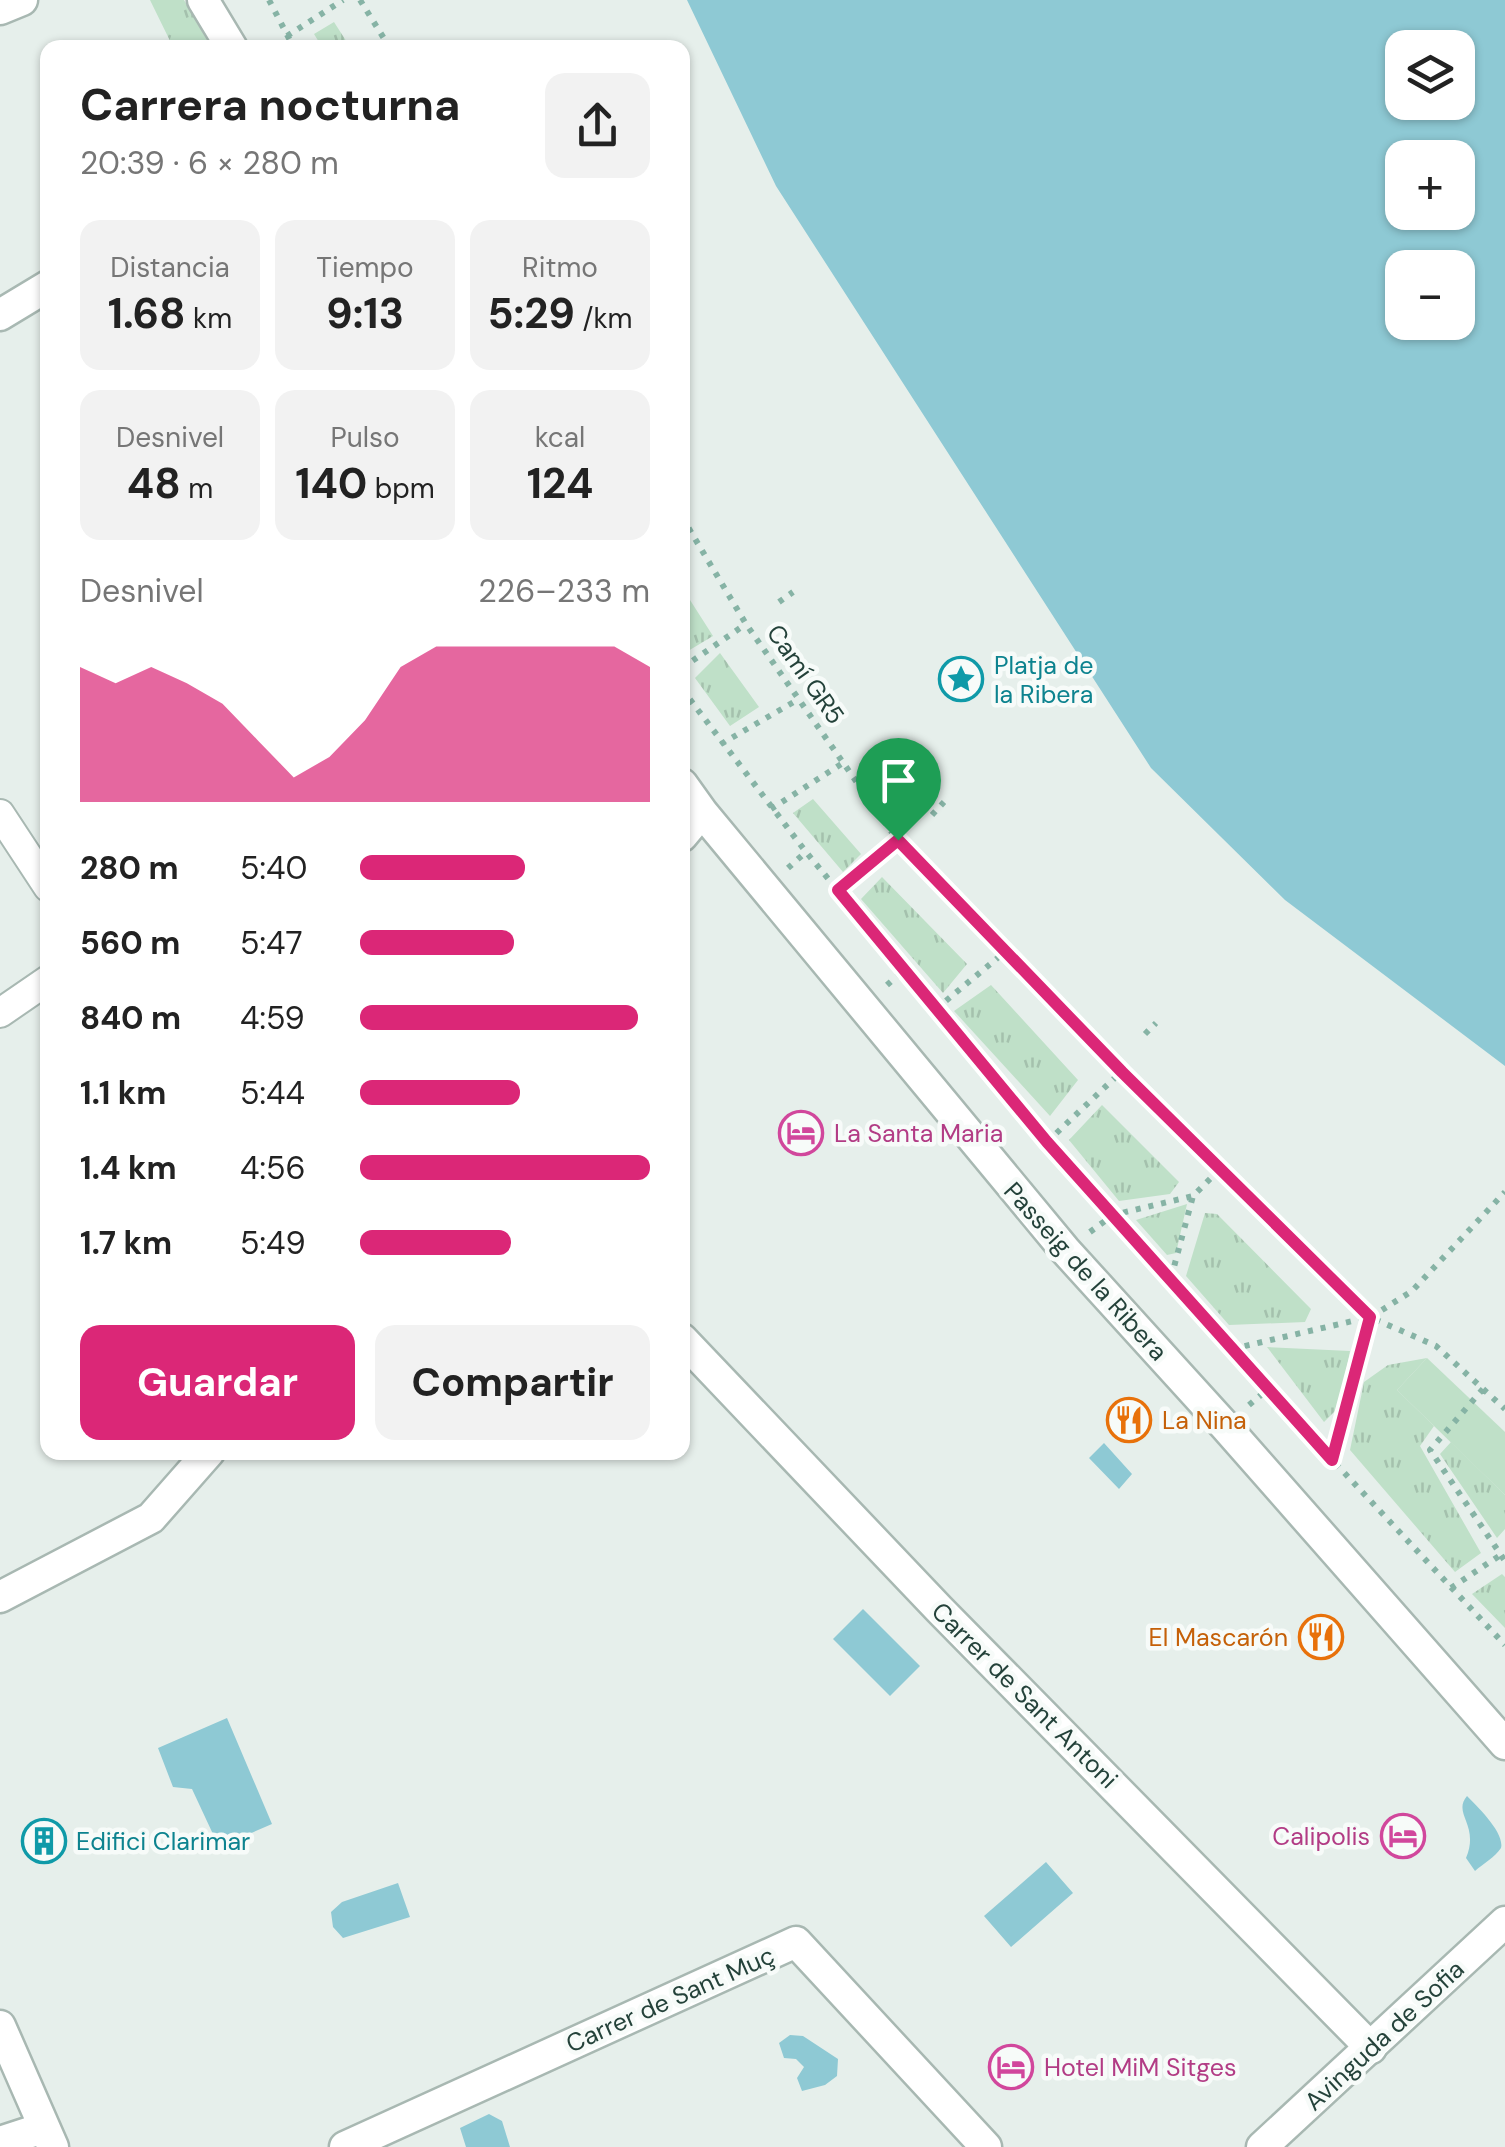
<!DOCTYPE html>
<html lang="es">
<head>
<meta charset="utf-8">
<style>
	:root { --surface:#fff; --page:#f2f2f2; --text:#222; --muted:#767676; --accent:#db2777 }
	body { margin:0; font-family:"DM Sans",sans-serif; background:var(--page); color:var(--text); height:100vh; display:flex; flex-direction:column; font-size:38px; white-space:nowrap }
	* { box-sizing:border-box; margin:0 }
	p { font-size:32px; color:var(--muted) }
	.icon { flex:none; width:55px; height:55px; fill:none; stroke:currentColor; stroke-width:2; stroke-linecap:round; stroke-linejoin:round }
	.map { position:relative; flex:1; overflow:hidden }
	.sheet { position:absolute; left:40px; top:40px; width:650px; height:1420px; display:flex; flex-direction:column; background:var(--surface); border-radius:20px; box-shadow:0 2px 8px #0004 }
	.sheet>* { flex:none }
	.fabs { position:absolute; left:1385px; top:30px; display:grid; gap:20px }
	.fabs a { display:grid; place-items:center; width:90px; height:90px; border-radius:20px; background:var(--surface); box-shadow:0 2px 8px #0004; font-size:50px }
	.pin { position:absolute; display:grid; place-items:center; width:85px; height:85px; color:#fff; margin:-102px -42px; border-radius:50% 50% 50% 0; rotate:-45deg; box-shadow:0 0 10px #0007 }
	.pin .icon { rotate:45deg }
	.round { display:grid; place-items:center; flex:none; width:105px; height:105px; border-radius:20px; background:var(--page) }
	.summary { display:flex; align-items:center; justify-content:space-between; height:170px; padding:0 40px }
	h1 { font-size:45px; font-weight:700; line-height:75px }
	.stats { display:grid; grid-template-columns:repeat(3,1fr); gap:15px; height:170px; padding:10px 40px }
	.stats div { display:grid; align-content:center; border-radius:20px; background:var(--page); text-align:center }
	.stats b { font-size:42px; font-weight:700 }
	.stats small { font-size:28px; font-weight:400 }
	.stats p { font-size:28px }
	.chart { height:280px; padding:20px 40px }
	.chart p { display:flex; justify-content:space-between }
	.chart svg { width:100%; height:180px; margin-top:10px; fill:var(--accent); opacity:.7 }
	.button { display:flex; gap:20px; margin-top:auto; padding:20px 40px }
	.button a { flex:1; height:115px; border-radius:20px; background:var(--accent); color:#fff; font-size:40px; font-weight:700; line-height:115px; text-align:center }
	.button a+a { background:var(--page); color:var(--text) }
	ul { padding:0 40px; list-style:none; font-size:32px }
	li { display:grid; grid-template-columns:160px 120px 1fr; align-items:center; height:75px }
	li i { height:25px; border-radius:12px; background:var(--accent) }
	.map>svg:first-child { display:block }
</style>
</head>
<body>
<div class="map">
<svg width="1505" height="2147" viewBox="0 0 1505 2147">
	<defs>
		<pattern id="grass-tufts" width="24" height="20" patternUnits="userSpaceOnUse" patternTransform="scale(2.5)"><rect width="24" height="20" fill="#bfe0c8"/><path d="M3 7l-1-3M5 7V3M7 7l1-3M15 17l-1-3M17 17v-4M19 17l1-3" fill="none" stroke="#a4c1ad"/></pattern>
	</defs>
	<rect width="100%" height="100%" fill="#e6efeb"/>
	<!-- grass -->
	<path fill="url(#grass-tufts)" d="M 150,0 L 184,0 L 211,47 L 173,47 Z
		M 334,22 L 350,47 L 322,47 L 314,34 Z
		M 683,589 L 713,636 L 683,654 L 682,654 Z
		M 720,653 L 759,707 L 730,726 L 695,678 Z
		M 813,799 L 861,854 L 843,872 L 793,813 Z
		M 882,877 L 967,964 L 943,993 L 861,899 Z
		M 991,985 L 1078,1080 L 1050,1116 L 954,1011 Z
		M 1102,1105 L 1179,1182 L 1170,1194 L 1119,1201 L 1069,1140 Z
		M 1187,1204 L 1176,1253 L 1167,1255 L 1136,1220 Z
		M 1205,1213 L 1217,1214 L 1311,1309 L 1305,1322 L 1229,1325 L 1186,1276 Z
		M 1267,1347 L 1350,1351 L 1339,1407 L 1324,1422 Z
		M 1427,1358 L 1397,1390 L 1434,1426 L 1420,1446 L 1481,1553 L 1455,1572 L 1350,1450 L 1364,1382 L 1388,1365 Z
		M 1451,1442 L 1505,1495 L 1505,1529 L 1497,1538 L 1440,1454 Z
		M 1502,1574 L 1505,1577 L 1505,1628 L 1472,1594 Z"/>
	<!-- park -->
	<path fill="#bfe0c8" d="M 1427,1358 L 1505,1432 L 1505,1495 L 1397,1390 Z"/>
	<!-- water -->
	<path fill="#8ec9d4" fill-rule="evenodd" d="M 687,0 L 1505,0 L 1505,1066 L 1285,900 L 1151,768 L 776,186 ZM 1402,48 L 1458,48 L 1458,102 L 1402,102 ZM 1402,158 L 1458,158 L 1458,212 L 1402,212 ZM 1402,268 L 1458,268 L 1458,322 L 1402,322 Z
		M 1104,1443 L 1132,1474 L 1119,1489 L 1089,1458 Z
		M 863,1609 L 920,1666 L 890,1696 L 833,1639 Z
		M 227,1718 L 272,1824 L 219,1847 L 192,1789 L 173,1787 L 158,1748 Z
		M 1467,1796 C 1477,1806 1505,1833 1501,1848 C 1495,1857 1483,1864 1475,1871 L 1466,1858 C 1480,1825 1452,1814 1467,1796 Z
		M 1046,1862 L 1073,1893 L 1011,1947 L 984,1916 Z
		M 398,1883 L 410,1917 L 343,1938 L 333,1927 L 331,1912 L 342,1902 Z
		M 790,2035 L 803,2036 L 838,2059 L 837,2076 L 825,2085 L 802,2091 L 797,2078 L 804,2067 L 796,2059 L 784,2058 L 779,2043 Z
		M 489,2114 L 502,2121 L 510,2147 L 466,2147 L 460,2128 Z"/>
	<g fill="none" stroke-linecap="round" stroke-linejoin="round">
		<defs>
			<path id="pedestrian" d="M 0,814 L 48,887
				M 0,1013 L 48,980"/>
			<path id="minor" d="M 203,0 L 232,48
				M 0,9 L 22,0
				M 0,315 L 48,286
				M 682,784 L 702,812 L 1065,1250 L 1225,1426 L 1505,1744
				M 682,836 L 702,812
				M 682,1339 L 939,1609 L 1371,2048
				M 0,1597 L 151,1518 L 209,1452
				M 0,2026 L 53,2147
				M 0,2142 L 43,2128
				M 345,2147 L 796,1942 L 986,2147"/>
			<path id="tertiary" d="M 1262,2147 L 1505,1922"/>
		</defs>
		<!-- pedestrian casing -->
		<use href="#pedestrian" stroke="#a8b8b2" stroke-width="32"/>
		<!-- minor casing -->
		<use href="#minor" stroke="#a8b8b2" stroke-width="35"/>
		<!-- tertiary casing -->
		<use href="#tertiary" stroke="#a8b8b2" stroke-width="35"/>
		<!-- path -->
		<path stroke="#86b3a5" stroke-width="6" stroke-dasharray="5 8" stroke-linecap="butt" d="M 269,0 L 294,48
			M 360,0 L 390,48
			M 287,36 L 343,0
			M 682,517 L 746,624 L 898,841 L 1121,1072 L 1370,1317 L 1436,1346 L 1505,1409
			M 779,602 L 793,592
			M 682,668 L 746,624
			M 682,689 L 806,852 L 1047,1142 L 1267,1390 L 1505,1645
			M 721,744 L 799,699
			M 771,809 L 843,763
			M 932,815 L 944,802
			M 788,868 L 806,852
			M 839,890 L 898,841
			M 887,985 L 905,969
			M 936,1009 L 1006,951
			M 1145,1034 L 1156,1023
			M 1047,1142 L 1121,1072
			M 1090,1232 L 1113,1215 L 1193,1196 L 1220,1169
			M 1171,1278 L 1193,1196
			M 1371,1317 L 1412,1291 L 1505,1192
			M 1232,1349 L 1370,1317 L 1332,1458
			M 1483,1389 L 1430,1450 L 1505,1561
			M 1249,1405 L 1267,1390
			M 1451,1588 L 1505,1552"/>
		<!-- pedestrian -->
		<use href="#pedestrian" stroke="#fff" stroke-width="28"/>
		<!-- minor -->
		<use href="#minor" stroke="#fff" stroke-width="30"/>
		<!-- tertiary -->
		<use href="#tertiary" stroke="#fff" stroke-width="30"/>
	</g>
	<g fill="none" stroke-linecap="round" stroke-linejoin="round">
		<defs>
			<path id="route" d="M 898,840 L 1122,1072 L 1370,1317 L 1332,1460 L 1047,1142 L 838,890 Z"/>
		</defs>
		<!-- route casing -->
		<use href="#route" stroke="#fff" stroke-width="20"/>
		<!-- route -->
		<use href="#route" stroke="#db2777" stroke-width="12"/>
	</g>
	<!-- icons -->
	<defs>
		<symbol id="sight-ring" viewBox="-11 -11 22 22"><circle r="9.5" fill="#f7fbf9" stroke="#0f9aa8" stroke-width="1.5"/><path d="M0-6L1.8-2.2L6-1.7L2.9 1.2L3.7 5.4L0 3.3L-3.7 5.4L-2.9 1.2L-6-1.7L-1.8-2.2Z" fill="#0f9aa8"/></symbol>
		<symbol id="hotel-ring" viewBox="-11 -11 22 22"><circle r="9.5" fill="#f7fbf9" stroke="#d1479c" stroke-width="1.5"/><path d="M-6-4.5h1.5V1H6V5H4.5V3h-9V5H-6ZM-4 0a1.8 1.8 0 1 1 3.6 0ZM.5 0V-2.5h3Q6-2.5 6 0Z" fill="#d1479c"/></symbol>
		<symbol id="restaurant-ring" viewBox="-11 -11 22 22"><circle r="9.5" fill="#f7fbf9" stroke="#e8710a" stroke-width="1.5"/><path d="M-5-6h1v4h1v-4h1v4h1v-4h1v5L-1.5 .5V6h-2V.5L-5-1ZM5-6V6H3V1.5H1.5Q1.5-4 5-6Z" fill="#e8710a"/></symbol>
		<symbol id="building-ring" viewBox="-11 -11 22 22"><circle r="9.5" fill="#f7fbf9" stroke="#0f9aa8" stroke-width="1.5"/><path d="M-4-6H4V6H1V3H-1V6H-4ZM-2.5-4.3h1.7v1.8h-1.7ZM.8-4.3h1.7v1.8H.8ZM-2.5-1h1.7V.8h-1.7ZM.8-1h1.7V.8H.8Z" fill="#0f9aa8"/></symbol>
	</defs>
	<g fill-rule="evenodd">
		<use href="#sight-ring" x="936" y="654" width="50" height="50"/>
		<use href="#hotel-ring" x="776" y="1108" width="50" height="50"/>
		<use href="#restaurant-ring" x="1104" y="1395" width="50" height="50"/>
		<use href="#restaurant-ring" x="1296" y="1612" width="50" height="50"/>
		<use href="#hotel-ring" x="1378" y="1811" width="50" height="50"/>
		<use href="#building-ring" x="19" y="1816" width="50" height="50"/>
		<use href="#hotel-ring" x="986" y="2042" width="50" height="50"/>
	</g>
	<g text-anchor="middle" stroke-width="9" stroke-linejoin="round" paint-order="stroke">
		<!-- culture labels -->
		<g font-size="25" fill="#0d838f" stroke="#f7fbf9" text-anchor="start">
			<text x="994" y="674">Platja de<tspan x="994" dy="29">la Ribera</tspan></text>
			<text x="76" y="1850">Edifici Clarimar</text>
		</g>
		<!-- street labels -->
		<g font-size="25" fill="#24423a" stroke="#f7fbf9">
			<text transform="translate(806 674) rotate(55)" y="9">Camí GR5</text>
			<text transform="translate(1086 1271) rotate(48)" y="9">Passeig de la Ribera</text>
			<text transform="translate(1025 1695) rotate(45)" y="9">Carrer de Sant Antoni</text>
			<text transform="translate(670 1999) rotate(-24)" y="9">Carrer de Sant Muç</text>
			<text transform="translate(1384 2035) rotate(-43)" y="9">Avinguda de Sofia</text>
		</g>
		<!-- hotel labels -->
		<g font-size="25" fill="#b23c85" stroke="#f7fbf9" text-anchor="start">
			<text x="834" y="1142">La Santa Maria</text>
			<text x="1370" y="1845" text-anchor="end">Calipolis</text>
			<text x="1044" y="2076">Hotel MiM Sitges</text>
		</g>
		<!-- food labels -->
		<g font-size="25" fill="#c56008" stroke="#f7fbf9" text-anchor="start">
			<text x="1162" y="1429">La Nina</text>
			<text x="1288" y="1646" text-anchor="end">El Mascarón</text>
		</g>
	</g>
</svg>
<div class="fabs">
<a><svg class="icon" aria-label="layers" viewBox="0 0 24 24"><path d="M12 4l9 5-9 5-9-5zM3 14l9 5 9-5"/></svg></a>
<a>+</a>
<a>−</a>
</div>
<div class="pin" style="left:898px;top:840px;background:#1e9e55"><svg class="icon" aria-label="arrive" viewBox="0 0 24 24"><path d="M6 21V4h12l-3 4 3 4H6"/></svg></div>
<section class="sheet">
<div class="summary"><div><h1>Carrera nocturna</h1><p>20:39 · 6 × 280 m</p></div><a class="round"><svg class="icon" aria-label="share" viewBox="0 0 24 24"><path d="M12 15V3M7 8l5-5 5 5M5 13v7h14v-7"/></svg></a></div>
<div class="stats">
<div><p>Distancia</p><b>1.68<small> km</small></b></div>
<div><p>Tiempo</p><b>9:13</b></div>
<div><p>Ritmo</p><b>5:29<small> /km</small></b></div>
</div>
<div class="stats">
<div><p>Desnivel</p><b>48<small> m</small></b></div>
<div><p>Pulso</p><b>140<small> bpm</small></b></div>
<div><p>kcal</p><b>124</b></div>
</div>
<div class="chart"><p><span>Desnivel</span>226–233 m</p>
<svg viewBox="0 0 160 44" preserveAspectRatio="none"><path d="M0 44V11L10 15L20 11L30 15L40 20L50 29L60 38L70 33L80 24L90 11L100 6L110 6L120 6L130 6L140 6L150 6L160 11V44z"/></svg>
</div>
<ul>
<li><b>280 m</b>5:40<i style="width:57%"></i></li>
<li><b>560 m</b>5:47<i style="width:53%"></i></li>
<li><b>840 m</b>4:59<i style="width:96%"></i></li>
<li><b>1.1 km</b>5:44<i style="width:55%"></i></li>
<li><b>1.4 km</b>4:56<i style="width:100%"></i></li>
<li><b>1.7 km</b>5:49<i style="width:52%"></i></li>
</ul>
<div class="button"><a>Guardar</a><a>Compartir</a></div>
</section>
</div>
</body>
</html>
